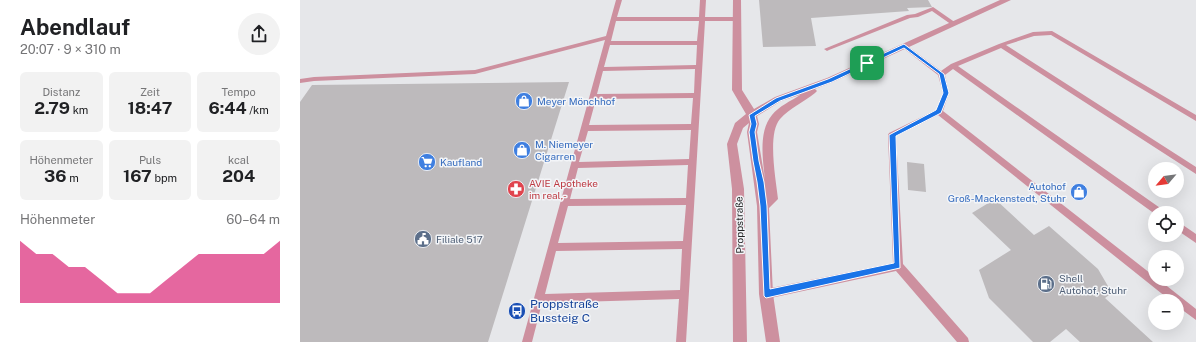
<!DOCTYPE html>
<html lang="de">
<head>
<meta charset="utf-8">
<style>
	:root { --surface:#fff; --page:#f2f2f2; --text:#202124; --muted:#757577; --accent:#db2777 }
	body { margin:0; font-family:"Public Sans",sans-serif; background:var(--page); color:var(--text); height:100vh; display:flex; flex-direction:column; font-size:15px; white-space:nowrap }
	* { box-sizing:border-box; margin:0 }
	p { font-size:13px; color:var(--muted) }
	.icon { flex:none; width:22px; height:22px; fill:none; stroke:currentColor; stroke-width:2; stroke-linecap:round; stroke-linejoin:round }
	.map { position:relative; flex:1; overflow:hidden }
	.drawer { display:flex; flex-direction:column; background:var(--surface); width:300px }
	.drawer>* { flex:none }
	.needle { width:26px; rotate:241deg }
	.tools { position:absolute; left:848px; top:162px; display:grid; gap:8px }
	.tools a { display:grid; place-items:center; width:36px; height:36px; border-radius:50%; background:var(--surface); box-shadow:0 4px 16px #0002; font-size:20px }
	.pin { position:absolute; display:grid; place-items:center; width:34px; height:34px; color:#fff; margin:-17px; border-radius:8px; box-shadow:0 2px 6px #0006 }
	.round { display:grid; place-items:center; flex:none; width:42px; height:42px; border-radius:21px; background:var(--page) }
	.overview { display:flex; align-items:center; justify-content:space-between; height:68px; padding:0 20px }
	h1 { font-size:22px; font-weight:700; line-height:30px }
	.figures { display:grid; grid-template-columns:repeat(3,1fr); gap:6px; height:68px; padding:4px 20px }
	.figures div { display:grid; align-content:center; border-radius:6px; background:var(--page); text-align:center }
	.figures b { font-size:17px; font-weight:700 }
	.figures small { font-size:11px; font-weight:400 }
	.figures p { font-size:11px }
	.chart { height:112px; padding:8px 20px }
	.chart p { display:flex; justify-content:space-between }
	.chart svg { width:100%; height:72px; margin-top:4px; fill:var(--accent); opacity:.7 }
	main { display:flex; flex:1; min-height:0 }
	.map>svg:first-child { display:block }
</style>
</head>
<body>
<main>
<section class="drawer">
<div class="overview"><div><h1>Abendlauf</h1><p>20:07 · 9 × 310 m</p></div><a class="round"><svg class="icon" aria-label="share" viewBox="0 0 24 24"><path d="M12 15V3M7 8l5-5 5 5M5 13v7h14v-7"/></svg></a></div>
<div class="figures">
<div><p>Distanz</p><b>2.79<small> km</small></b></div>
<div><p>Zeit</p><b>18:47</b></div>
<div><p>Tempo</p><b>6:44<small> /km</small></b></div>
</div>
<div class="figures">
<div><p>Höhenmeter</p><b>36<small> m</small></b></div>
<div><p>Puls</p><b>167<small> bpm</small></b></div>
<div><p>kcal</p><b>204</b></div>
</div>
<div class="chart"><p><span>Höhenmeter</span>60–64 m</p>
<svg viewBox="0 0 160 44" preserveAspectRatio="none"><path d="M0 44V6L10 14L20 14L30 22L40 22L50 30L60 38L70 38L80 38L90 30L100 22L110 14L120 14L130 14L140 14L150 14L160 6V44z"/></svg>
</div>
</section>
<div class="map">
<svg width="896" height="342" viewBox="0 0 896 342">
	<rect width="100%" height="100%" fill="#e6e7ea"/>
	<!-- building -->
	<path fill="#bdbabc" d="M 459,0 L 628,0 L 632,7 L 607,8 L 609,11 L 511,18 L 516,46 L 463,47 Z
		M 269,82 L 188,342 L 0,342 L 0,102 L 12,85 Z
		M 607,162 L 624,164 L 626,192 L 608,190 Z
		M 695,199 L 734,235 L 749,226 L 798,269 L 812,293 L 805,298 L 853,342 L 780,342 L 766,329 L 750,342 L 733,342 L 689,298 L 679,270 L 711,250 L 672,213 Z"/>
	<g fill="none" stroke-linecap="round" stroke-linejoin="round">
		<!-- service -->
		<path fill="#cd909f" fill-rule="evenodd" d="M 316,0 L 322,0 L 317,17 L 399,17 L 400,0 L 406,0 L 405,17 L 436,17 L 439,19 L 436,21 L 405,21 L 386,342 L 376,342 L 379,299 L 242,303 L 232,342 L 222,342 L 305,40 L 175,74 L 14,81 L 0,83 L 0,79 L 14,77 L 175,70 L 306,36 ZM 316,21 L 399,21 L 397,41 L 311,41 ZM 310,45 L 397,45 L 396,65 L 304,67 ZM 395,69 L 394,93 L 297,94 L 303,71 ZM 393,98 L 391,124 L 289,125 L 296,99 ZM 391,130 L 389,159 L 279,162 L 288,131 ZM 388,165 L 386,198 L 270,199 L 278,168 ZM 386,205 L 383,241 L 258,243 L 268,206 ZM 382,249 L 380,290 L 245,294 L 256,251 Z
			M 633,7 L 656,23 L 656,25 L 652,25 L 632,11 L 618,17 L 610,18 L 529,50 L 527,51 L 524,49 L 607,15 L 615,14 Z
			M 752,31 L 896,115 L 896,121 L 751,35 L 734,36 L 706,45 L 896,167 L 896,174 L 701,48 L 658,66 L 863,210 L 864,213 L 855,213 L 855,214 L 653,69 L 645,75 L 649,93 L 643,111 L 855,277 L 855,279 L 858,279 L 896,309 L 896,320 L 877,306 L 877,301 L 871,301 L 638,115 L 596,136 L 603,264 L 668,338 L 669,342 L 657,342 L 596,271 L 466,299 L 463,297 L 461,294 L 463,291 L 466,289 L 593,263 L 588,135 L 589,133 L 636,110 L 643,93 L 638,75 L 602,47 L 602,45 L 606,45 L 641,71 L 651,64 L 699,44 L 733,32 Z
			M 877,221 L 896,234 L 896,243 L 877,230 Z"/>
		<!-- minor -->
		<path fill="#cd909f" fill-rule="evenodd" d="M 433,0 L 441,0 L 442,90 L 454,109 L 475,97 L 527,78 L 700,0 L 711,0 L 533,82 L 515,89 L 517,91 L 515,93 C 504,102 490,108 480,119 C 467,134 476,180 478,199 L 469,208 L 473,294 L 480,342 L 466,342 L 459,294 L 457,206 L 447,132 L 449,123 L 443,128 L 437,144 L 444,189 L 447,342 L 433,342 L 432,189 L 427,144 L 435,123 L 446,114 L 432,90 ZM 500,95 C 491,101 479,106 472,115 C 458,132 463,160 465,180 L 457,132 L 459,124 L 457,116 L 481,101 Z"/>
	</g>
	<!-- route -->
	<path fill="#1a73e8" stroke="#fff" fill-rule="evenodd" d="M 604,44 L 644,74 L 649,93 L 641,113 L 596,136 L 600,268 L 466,298 L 464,296 L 460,206 L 457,182 L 453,161 L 449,132 L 451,124 L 449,115 L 476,98 L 528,79 ZM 604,48 L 639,74 L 643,93 L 636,110 L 589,135 L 594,263 L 470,289 L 467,206 L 464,182 L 459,161 L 455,132 L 457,124 L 455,116 L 480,101 L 532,82 Z"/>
	<!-- icons -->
	<defs>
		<symbol id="shop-disc" viewBox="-11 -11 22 22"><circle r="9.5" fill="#3f7fe0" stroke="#f3f5f8"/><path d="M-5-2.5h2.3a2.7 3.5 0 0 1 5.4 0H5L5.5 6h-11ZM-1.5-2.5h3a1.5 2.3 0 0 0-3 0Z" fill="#fff"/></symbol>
		<symbol id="supermarket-disc" viewBox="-11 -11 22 22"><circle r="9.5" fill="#3f7fe0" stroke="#f3f5f8"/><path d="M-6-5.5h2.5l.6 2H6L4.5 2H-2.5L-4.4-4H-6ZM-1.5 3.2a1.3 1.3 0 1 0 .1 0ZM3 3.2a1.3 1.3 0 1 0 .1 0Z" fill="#fff"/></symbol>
		<symbol id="pharmacy-disc" viewBox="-11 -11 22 22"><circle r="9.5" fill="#e0444e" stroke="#f3f5f8"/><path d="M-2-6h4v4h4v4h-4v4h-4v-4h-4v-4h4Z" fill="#fff"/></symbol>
		<symbol id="civic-disc" viewBox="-11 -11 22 22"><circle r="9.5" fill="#5c6f8a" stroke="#f3f5f8"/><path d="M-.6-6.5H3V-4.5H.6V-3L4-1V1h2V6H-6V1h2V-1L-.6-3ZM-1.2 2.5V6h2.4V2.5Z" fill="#fff"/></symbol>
		<symbol id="fuel-disc" viewBox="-11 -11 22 22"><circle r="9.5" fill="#5c6f8a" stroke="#f3f5f8"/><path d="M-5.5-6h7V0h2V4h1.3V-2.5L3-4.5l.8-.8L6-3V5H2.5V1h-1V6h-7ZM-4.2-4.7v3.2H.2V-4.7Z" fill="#fff"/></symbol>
		<symbol id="bus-disc" viewBox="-11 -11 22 22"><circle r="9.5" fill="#1a4fb4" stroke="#f3f5f8"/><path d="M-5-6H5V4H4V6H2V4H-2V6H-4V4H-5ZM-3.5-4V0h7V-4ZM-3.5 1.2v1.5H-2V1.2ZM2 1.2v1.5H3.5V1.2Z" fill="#fff"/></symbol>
	</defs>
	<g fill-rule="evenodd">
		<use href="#shop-disc" x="214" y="91" width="20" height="20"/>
		<use href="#shop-disc" x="212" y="140" width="20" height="20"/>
		<use href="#supermarket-disc" x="117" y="152" width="20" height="20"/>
		<use href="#pharmacy-disc" x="206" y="179" width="20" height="20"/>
		<use href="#shop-disc" x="769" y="182" width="20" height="20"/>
		<use href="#civic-disc" x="113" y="229" width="20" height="20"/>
		<use href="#fuel-disc" x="736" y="274" width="20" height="20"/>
		<use href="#bus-disc" x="207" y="301" width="20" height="20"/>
	</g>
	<g text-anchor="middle" stroke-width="3" stroke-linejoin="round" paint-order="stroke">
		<!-- shop labels -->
		<g font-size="10" fill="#366cbe" stroke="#f3f5f8" text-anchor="start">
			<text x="237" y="105">Meyer Mönchhof</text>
			<text x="235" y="148">M. Niemeyer<tspan x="235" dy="12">Cigarren</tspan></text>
			<text x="140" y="166">Kaufland</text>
			<text x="766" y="190" text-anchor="end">Autohof<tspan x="766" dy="12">Groß-Mackenstedt, Stuhr</tspan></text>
		</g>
		<!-- health labels -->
		<g font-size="10" fill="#be3a42" stroke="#f3f5f8" text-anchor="start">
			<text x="229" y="187">AVIE Apotheke<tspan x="229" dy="12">im real,-</tspan></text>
		</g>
		<!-- street labels -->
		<g font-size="10" fill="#232324" stroke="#f3f5f8">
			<text transform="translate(439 225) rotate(-91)" y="4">Proppstraße</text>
		</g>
		<!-- service labels -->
		<g font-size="10" fill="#4e5e75" stroke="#f3f5f8" text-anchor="start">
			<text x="136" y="243">Filiale 517</text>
			<text x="759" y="282">Shell<tspan x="759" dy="12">Autohof, Stuhr</tspan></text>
		</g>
		<!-- near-transit labels -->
		<g font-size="12" fill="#164399" stroke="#f3f5f8" text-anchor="start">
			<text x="230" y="308">Proppstraße<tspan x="230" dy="14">Bussteig C</tspan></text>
		</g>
	</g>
</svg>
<div class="tools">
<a><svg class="needle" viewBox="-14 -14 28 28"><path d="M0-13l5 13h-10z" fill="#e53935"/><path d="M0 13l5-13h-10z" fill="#757577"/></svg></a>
<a><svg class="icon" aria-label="locate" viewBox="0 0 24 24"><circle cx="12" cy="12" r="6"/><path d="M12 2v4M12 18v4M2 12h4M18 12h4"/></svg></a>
<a>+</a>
<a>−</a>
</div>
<div class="pin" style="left:567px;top:63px;background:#1e9e55"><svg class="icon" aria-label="arrive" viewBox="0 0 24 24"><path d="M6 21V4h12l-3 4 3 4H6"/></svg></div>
</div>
</main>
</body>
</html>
